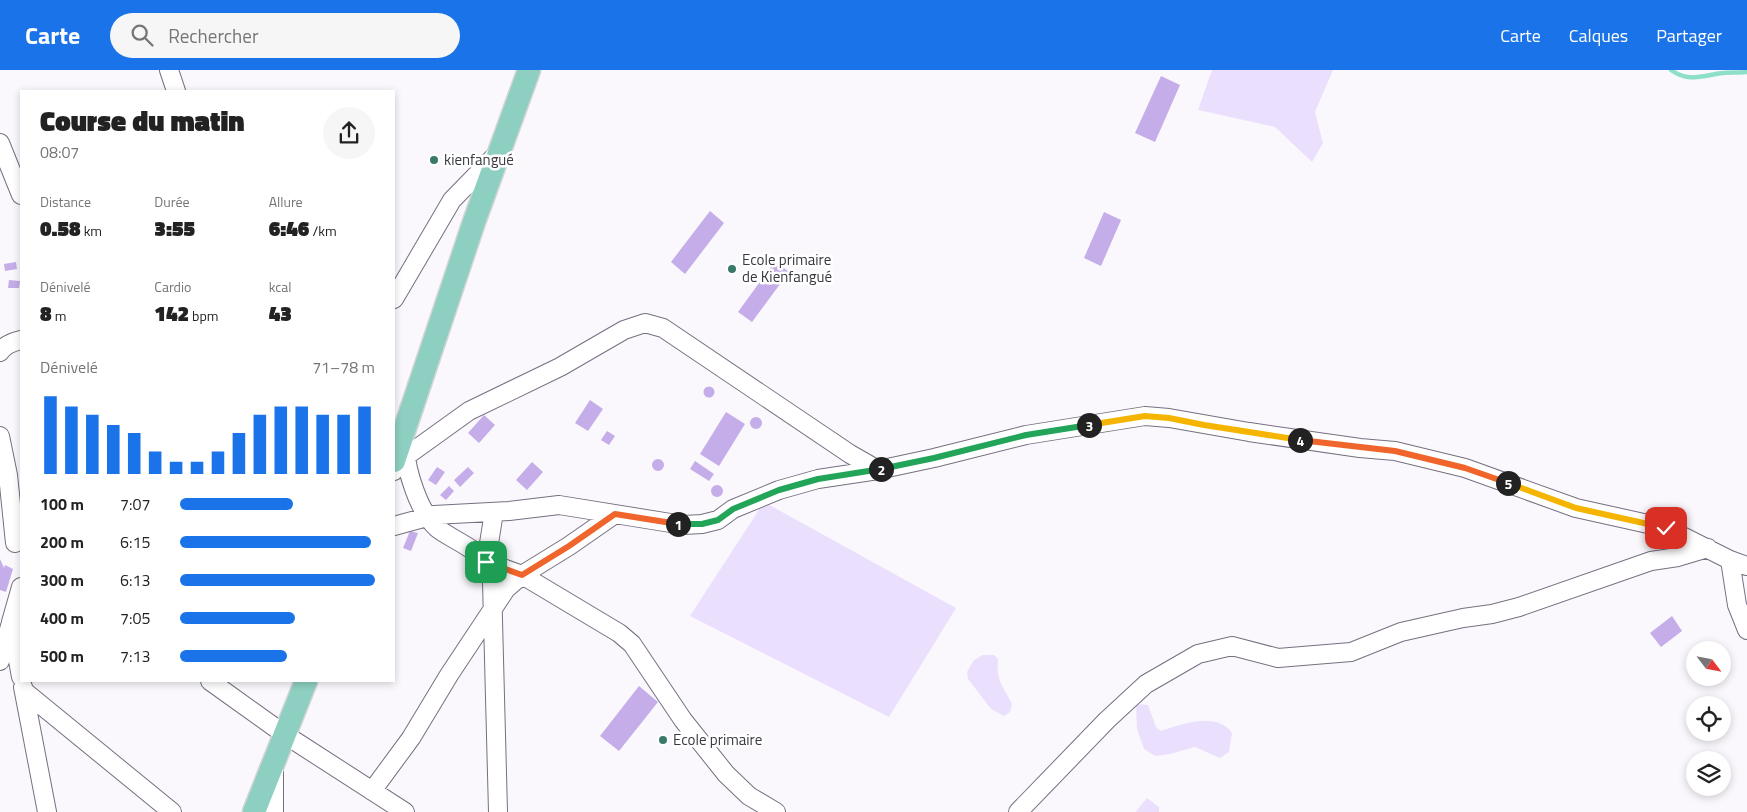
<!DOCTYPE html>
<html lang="fr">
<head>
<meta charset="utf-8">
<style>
	:root { --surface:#fff; --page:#f6f6f6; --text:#222; --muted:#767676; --accent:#1a73e8 }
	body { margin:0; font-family:"Titillium Web",sans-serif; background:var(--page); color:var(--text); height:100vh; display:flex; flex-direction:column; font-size:19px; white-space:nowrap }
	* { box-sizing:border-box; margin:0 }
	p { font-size:16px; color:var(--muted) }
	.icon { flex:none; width:28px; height:28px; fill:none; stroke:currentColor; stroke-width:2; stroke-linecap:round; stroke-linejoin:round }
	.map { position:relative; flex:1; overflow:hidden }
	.panel { position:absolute; left:20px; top:20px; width:375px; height:592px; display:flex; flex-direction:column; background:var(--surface); border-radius:0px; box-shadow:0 2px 8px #0003 }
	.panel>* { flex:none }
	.needle { width:32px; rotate:122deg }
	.fabs { position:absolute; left:1686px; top:571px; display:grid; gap:10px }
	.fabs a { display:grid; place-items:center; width:45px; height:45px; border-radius:50%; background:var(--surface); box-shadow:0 2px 8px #0003; font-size:25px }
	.pin { position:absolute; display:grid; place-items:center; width:42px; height:42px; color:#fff; margin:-21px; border-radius:10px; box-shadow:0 2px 8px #0006 }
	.km { position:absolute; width:25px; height:25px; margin:-12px; border-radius:50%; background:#222; color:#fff; font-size:14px; line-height:25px; text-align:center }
	.round { display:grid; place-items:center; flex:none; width:52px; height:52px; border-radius:26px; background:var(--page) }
	.head { display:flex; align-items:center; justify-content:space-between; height:85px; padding:0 20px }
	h1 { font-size:28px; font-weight:800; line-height:38px }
	.metrics { display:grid; grid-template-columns:repeat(3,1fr); gap:8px; height:85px; padding:5px 20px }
	.metrics div { display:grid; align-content:center }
	.metrics b { font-size:21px; font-weight:800 }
	.metrics small { font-size:14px; font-weight:400 }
	.metrics p { font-size:14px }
	.chart { height:140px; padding:10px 20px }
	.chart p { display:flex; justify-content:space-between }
	.chart svg { width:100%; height:90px; margin-top:5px; stroke:var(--accent); stroke-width:6 }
	ul { padding:0 20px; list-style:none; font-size:16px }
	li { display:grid; grid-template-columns:80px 60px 1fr; align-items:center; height:38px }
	li i { height:12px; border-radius:6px; background:var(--accent) }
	header { display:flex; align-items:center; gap:30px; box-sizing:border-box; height:70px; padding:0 25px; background:var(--accent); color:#fff }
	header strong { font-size:24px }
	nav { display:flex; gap:28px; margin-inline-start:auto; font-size:18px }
	.search { width:350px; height:45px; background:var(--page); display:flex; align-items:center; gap:12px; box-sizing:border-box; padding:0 18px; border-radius:28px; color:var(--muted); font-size:19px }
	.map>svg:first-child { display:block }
</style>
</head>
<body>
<header>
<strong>Carte</strong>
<div class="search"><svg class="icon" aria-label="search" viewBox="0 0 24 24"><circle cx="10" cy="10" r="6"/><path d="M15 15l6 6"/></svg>Rechercher</div>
<nav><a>Carte</a><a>Calques</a><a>Partager</a></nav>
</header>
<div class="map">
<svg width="1747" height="742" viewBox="0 0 1747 742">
	<rect width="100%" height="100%" fill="#faf8fc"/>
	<!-- green -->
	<path fill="#eae0fd" d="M 1212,0 L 1333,0 L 1315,42 L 1323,73 L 1312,92 L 1275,57 L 1198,40 Z
		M 764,432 L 956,538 L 889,647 L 690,546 Z
		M 983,585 L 994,585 L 998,589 C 996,612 1003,615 1012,634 L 1010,642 L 1004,646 L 991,639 L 968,609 L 967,602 L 974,590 Z
		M 1136,634 L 1148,635 L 1156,657 L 1161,661 C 1182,654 1217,641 1232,663 L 1229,682 L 1220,688 L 1195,677 L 1170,684 L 1155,686 L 1144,679 L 1137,659 Z
		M 1147,728 L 1159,737 L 1159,742 L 1136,742 L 1137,740 Z"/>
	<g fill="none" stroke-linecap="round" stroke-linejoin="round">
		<!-- stream -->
		<path stroke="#8edfca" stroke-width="4.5" d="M 1671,0 C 1689,13 1703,5 1723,3 C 1731,2 1739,3 1747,2"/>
	</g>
	<!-- building -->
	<path fill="#c4ade8" d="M 1161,6 L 1180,15 L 1155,72 L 1135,63 Z
		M 710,141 L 724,153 L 685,204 L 671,192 Z
		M 1104,142 L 1121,150 L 1101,196 L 1084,188 Z
		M 775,191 L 789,202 L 752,252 L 738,242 Z
		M 16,192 L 17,199 L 5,201 L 4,194 Z
		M 9,210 L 20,211 L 19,218 L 8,218 Z
		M703.5 322a5.5 5.5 0 1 1 11 0a5.5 5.5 0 1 1-11 0Z
		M 590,330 L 603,339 L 588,361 L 575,353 Z
		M 726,342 L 745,354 L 719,396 L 700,384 Z
		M 484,345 L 495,355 L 479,373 L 468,363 Z
		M750 353a6 6 0 1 1 12 0a6 6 0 1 1-12 0Z
		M 607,361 L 615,366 L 609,375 L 601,370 Z
		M652 395a6 6 0 1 1 12 0a6 6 0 1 1-12 0Z
		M 695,391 L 714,404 L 709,411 L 690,399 Z
		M 532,392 L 543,402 L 527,420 L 516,410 Z
		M 437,397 L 445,402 L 436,415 L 428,410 Z
		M 468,397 L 474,403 L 460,417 L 454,410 Z
		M711 421a6 6 0 1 1 12 0a6 6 0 1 1-12 0Z
		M 449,416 L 454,421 L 446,430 L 440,425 Z
		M 410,461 L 418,463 L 411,481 L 403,478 Z
		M 0,489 L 4,498 L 5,495 L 13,499 L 6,522 L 0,520 Z
		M 1672,546 L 1682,561 L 1661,577 L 1650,563 Z
		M 639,616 L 658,632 L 619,681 L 600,666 Z"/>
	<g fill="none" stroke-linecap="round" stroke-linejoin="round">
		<defs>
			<path id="minor" d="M 169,0 L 176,21
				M 0,73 L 21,125
				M 394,229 L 452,130 L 497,84
				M 0,282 C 4,275 13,272 21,270
				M 0,366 L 8,405 L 15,473
				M 405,377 C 406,401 419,442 437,458 C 449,468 480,480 487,494 C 489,499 490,506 492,512 L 498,742
				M 394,401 L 405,387 L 469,341 L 560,297 L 624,260 L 645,253 L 663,258 L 850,384 L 878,400
				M 494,442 L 486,492 L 522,505 L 619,563 L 632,574 L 683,650 L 726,704 L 749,726 L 776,742
				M 394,456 L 434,445 L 509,441 L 559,435 L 683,455 L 702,454 L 718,450 L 733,439 L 779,420 L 818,409 L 878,400 L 934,388 L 1026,365 L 1145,346 L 1169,348 L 1249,362 L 1360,378 L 1395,381 L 1465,398 L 1576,438 L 1666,458 L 1730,490 L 1747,496
				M 1730,490 L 1737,535 L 1747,560
				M 21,517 L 11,552 L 21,607
				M 0,591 L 10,556
				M 210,611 L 284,664 L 405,742
				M 23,617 L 47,742
				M 24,621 L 172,742
				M 372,721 L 411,668 L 449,605 L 506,519 L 522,505 L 569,476 L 615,444
				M 274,742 L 274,700
				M 1018,742 L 1107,650 L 1146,614 L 1198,584 L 1232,576 L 1278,588 L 1351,582 L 1401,562 L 1463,548 L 1492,544 L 1519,537 L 1651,491 L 1678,487 L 1708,478"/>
			<path id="major" d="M 394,391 L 474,152 L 529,0
				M 254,742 L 306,611"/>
		</defs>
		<!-- minor casing -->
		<use href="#minor" stroke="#766f81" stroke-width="20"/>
		<!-- major casing -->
		<use href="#major" stroke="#d4d3d5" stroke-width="25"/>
		<!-- minor -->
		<use href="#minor" stroke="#fff" stroke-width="18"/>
		<!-- major -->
		<use href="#major" stroke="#8dd0c1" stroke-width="22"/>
	</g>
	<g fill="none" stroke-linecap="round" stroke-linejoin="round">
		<defs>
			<path id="split-1" d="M 486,492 L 522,505 L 569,476 L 615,444 L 678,454"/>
			<path id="split-2" d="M 678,454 L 702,454 L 718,450 L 733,439 L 779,420 L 818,409 L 881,399"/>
			<path id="split-3" d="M 881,399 L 934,388 L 1026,365 L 1089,355"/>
			<path id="split-4" d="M 1089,355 L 1145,346 L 1169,348 L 1204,355 L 1300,370"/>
			<path id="split-5" d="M 1300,370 L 1395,381 L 1465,398 L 1508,413"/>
			<path id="split-6" d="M 1508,413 L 1576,438 L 1666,458"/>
		</defs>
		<!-- split-1 casing -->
		<use href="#split-1" stroke="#fff" stroke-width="10"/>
		<!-- split-2 casing -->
		<use href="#split-2" stroke="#fff" stroke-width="10"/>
		<!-- split-3 casing -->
		<use href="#split-3" stroke="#fff" stroke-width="10"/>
		<!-- split-4 casing -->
		<use href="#split-4" stroke="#fff" stroke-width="10"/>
		<!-- split-5 casing -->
		<use href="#split-5" stroke="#fff" stroke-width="10"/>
		<!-- split-6 casing -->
		<use href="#split-6" stroke="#fff" stroke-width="10"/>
		<!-- split-1 -->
		<use href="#split-1" stroke="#f0652b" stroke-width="6"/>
		<!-- split-2 -->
		<use href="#split-2" stroke="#22a559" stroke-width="6"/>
		<!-- split-3 -->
		<use href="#split-3" stroke="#22a559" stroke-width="6"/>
		<!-- split-4 -->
		<use href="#split-4" stroke="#f5b400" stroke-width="6"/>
		<!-- split-5 -->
		<use href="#split-5" stroke="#f0652b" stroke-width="6"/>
		<!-- split-6 -->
		<use href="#split-6" stroke="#f5b400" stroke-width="6"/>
	</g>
	<!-- markers -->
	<g fill="#38796a" stroke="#fff" stroke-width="2">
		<circle cx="434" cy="90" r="5"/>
		<circle cx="732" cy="199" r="5"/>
		<circle cx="663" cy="670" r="5"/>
	</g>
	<g text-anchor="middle" stroke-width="5" stroke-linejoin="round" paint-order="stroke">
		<!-- poi labels -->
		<g font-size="15" fill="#3b3840" stroke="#fff" text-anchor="start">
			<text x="444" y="95">kienfangué</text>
			<text x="742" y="195">Ecole primaire<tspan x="742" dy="17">de Kienfangué</tspan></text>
			<text x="673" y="675">Ecole primaire</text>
		</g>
	</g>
</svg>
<div class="fabs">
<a><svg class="needle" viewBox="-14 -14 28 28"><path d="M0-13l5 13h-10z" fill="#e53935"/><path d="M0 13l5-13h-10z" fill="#767676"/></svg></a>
<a><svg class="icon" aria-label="locate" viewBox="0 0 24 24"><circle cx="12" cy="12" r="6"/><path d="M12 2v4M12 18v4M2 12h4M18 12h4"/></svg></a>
<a><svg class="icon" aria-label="layers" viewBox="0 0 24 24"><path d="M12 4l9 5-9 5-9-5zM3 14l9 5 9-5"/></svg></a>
</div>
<div class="pin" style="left:486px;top:492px;background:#1e9e55"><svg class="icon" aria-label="arrive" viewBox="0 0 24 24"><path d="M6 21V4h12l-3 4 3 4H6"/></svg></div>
<div class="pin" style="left:1666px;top:458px;background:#d93025"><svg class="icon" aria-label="check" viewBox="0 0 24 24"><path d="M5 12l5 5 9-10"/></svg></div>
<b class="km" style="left:678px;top:454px">1</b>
<b class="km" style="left:881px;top:399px">2</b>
<b class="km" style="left:1089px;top:355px">3</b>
<b class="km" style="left:1300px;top:370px">4</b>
<b class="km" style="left:1508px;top:413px">5</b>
<section class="panel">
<div class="head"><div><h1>Course du matin</h1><p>08:07</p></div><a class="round"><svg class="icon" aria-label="share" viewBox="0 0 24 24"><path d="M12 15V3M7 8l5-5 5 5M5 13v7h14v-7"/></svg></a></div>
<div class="metrics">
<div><p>Distance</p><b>0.58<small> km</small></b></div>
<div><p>Durée</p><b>3:55</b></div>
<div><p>Allure</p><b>6:46<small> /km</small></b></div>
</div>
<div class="metrics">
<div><p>Dénivelé</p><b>8<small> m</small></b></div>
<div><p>Cardio</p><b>142<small> bpm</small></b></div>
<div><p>kcal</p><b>43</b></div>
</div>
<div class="chart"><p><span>Dénivelé</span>71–78 m</p>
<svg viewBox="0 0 160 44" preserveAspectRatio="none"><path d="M5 44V6M15 44V11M25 44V15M35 44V20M45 44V24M55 44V33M65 44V38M75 44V38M85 44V33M95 44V24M105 44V15M115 44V11M125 44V11M135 44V15M145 44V15M155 44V11"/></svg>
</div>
<ul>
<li><b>100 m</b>7:07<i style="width:58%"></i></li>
<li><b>200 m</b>6:15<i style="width:98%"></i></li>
<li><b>300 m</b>6:13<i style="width:100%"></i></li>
<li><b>400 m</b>7:05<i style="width:59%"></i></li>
<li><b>500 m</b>7:13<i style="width:55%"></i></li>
</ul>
</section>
</div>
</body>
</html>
